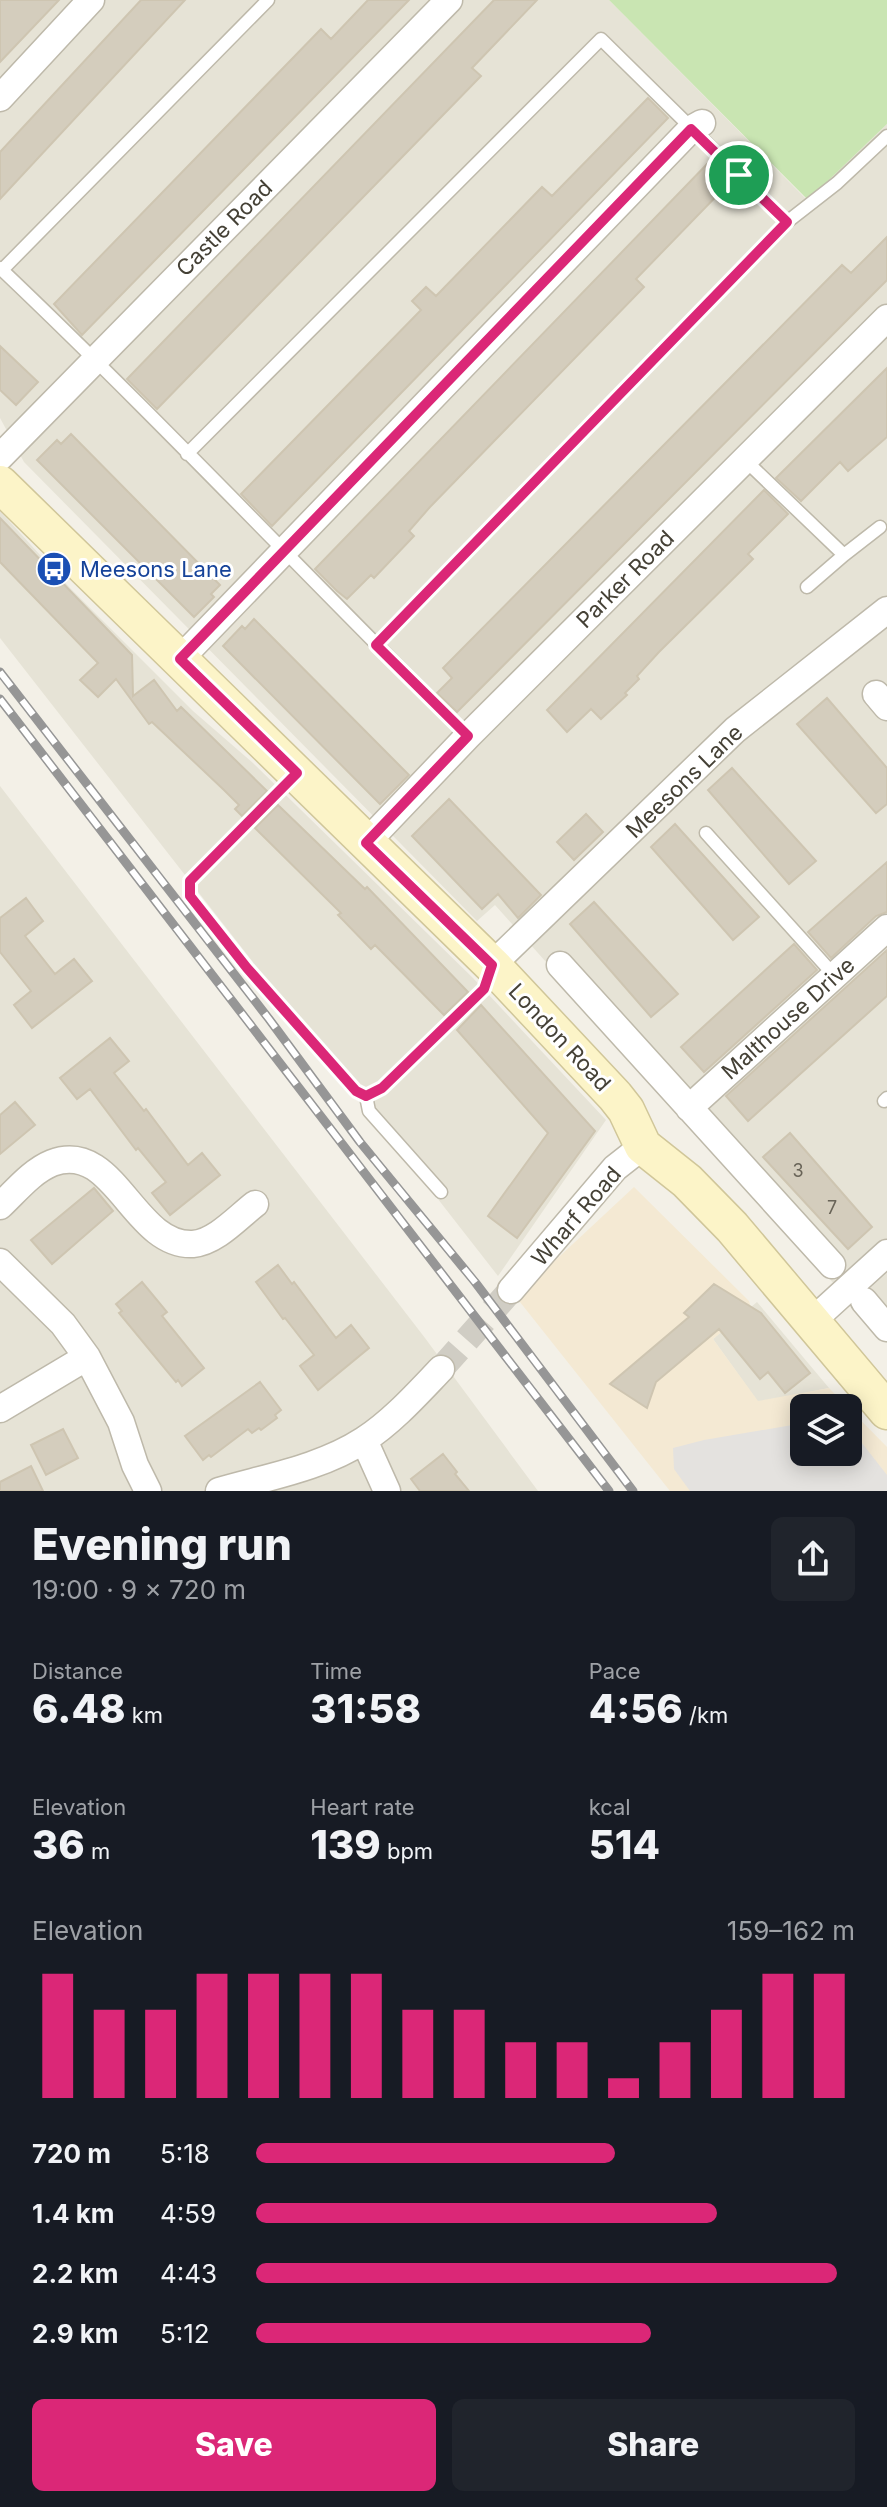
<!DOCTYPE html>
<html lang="en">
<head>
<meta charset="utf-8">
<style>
	:root { --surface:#171b24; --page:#20242c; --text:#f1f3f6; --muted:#9ea1a6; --accent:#db2777 }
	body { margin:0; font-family:Inter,sans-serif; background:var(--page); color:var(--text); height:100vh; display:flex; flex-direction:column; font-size:30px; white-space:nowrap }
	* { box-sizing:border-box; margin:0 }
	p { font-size:26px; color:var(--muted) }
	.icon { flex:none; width:44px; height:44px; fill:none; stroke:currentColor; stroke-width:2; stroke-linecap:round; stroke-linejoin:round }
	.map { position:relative; height:1491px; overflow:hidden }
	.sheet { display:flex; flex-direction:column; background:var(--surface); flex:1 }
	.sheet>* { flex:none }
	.buttons { position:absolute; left:790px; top:1394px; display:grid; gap:16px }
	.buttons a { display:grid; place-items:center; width:72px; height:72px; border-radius:12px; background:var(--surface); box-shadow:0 4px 20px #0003; font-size:40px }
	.pin { position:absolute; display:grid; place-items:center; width:68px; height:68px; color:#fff; margin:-34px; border:4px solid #fff; border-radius:50%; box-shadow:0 2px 8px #0007 }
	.round { display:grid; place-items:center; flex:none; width:84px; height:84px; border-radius:12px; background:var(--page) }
	.head { display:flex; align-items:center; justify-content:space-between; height:136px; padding:0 32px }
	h1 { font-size:44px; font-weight:800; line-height:60px }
	.metrics { display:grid; grid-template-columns:repeat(3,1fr); gap:12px; height:136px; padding:8px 32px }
	.metrics div { display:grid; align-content:center }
	.metrics b { font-size:40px; font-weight:800 }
	.metrics small { font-size:22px; font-weight:400 }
	.metrics p { font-size:22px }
	.chart { height:224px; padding:16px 32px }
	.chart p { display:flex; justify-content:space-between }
	.chart svg { width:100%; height:144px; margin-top:8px; stroke:var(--accent); stroke-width:6 }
	.button { display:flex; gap:16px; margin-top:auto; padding:16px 32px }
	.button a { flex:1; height:92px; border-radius:12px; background:var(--accent); color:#fff; font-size:32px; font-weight:800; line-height:92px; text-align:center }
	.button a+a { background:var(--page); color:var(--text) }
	ul { padding:0 32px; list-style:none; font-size:26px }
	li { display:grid; grid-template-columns:128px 96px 1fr; align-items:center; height:60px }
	li i { height:20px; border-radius:10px; background:var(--accent) }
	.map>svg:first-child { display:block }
</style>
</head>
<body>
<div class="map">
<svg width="887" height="1491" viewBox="0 0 887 1491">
	<rect width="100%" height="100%" fill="#f3f0e7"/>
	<!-- residential -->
	<path fill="#e6e3d6" d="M 0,0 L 609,0 L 807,200 L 887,124 L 887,1343 L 495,905 L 477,921 L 24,462 L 0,418 Z
		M 0,511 L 71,589 L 193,711 L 253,763 L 473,978 L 606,1120 L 498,1276 L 0,638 Z
		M 0,786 L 425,1338 L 538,1491 L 0,1491 Z
		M 757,1302 L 829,1388 L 758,1402 L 713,1339 Z"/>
	<!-- commercial -->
	<path fill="#f4e9d3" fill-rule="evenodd" d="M 634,1187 L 749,1301 L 751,1308 L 713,1339 L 758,1401 L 829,1388 L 887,1447 L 887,1491 L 670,1491 L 516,1297 ZM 804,1408 L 848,1408 L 848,1452 L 804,1452 Z"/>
	<!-- green -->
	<path fill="#c9e5b2" d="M 609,0 L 887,0 L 887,124 L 808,200 Z"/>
	<!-- parking -->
	<path fill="#e4e2df" d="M 804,1423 L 804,1452 L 848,1452 L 848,1427 L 851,1429 L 887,1475 L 887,1491 L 690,1491 L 674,1469 L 673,1448 L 704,1440 Z"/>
	<!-- building -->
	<path fill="#d4cdbd" stroke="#cec5b1" stroke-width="2" d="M 0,0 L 59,0 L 0,62 Z
		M 141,0 L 185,0 L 0,199 L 0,152 Z
		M 368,0 L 409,0 L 82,335 L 54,304 L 321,29 L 331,39 Z
		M 494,0 L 537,0 L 472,68 L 481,76 L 157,409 L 127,379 Z
		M 648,98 L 668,118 L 272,526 L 241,494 L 421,310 L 412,301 L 426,287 L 436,296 L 542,187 L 552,196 Z
		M 711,160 L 732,180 L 636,279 L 644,287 L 430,507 L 409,531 L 414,536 L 374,578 L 371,575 L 347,599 L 337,591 L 315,569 Z
		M 887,237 L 887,280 L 457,712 L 437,693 L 452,678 L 443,668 L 842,265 L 851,273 Z
		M 0,346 L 38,382 L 16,405 L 0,390 Z
		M 887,368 L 887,437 L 848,471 L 840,462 L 801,501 L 776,478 Z
		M 71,434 L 220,585 L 211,594 L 214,597 L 194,617 L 37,460 L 57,440 L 61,444 Z
		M 764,490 L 788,514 L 748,554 L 753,559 L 659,652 L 637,676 L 639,679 L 625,693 L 627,695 L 601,719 L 591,709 L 567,732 L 547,710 Z
		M 0,518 L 132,655 L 133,696 L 154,680 L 177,711 L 181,707 L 267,791 L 242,816 L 235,809 L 239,805 L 224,790 L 152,722 L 149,724 L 116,679 L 98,697 L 80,680 L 98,663 L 0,562 Z
		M 254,619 L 409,775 L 380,804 L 223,646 L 242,626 L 245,629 Z
		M 827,698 L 887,768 L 887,804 L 876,813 L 797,724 Z
		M 732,768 L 816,861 L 789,884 L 708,790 Z
		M 449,799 L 541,895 L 518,918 L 498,894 L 482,909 L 412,836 Z
		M 278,805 L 365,889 L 367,887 L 468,992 L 444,1015 L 375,945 L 371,949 L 338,915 L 341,913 L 255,828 Z
		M 586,814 L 603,832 L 574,860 L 557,842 Z
		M 675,824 L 759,917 L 733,940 L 651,847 Z
		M 887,862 L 887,912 L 876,916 L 831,958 L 808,932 Z
		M 26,898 L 43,921 L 25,936 L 55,974 L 74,959 L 92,981 L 32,1028 L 14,1005 L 31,991 L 0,952 L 0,918 Z
		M 594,902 L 678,994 L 651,1017 L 570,924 Z
		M 794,944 L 817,970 L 704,1072 L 681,1047 Z
		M 887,950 L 887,996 L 748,1121 L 726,1096 Z
		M 481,1005 L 595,1131 L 517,1238 L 488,1216 L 548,1133 L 457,1030 Z
		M 110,1038 L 129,1061 L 114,1073 L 144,1111 L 146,1109 L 188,1165 L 202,1153 L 220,1175 L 170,1215 L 152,1193 L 166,1182 L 138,1148 L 136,1150 L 90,1089 L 77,1099 L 60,1078 Z
		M 15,1102 L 35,1125 L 0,1154 L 0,1115 Z
		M 790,1133 L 872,1227 L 848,1249 L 763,1157 Z
		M 94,1188 L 113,1211 L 52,1264 L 31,1240 Z
		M 278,1265 L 292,1284 L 294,1282 L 336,1338 L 351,1325 L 369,1348 L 318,1390 L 300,1366 L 314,1355 L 285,1318 L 283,1319 L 256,1282 Z
		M 142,1282 L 167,1312 L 162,1316 L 204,1368 L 182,1386 L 178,1380 L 176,1382 L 119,1313 L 122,1311 L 116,1304 Z
		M 714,1284 L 761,1313 L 810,1373 L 785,1393 L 768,1372 L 760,1379 L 719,1329 L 656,1382 L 647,1408 L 610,1384 L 689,1317 L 684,1313 Z
		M 260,1382 L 281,1410 L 275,1415 L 277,1418 L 261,1430 L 259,1428 L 252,1433 L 248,1429 L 211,1457 L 209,1455 L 203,1460 L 185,1436 Z
		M 63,1429 L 78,1458 L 46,1475 L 31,1445 Z
		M 443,1454 L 457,1472 L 455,1474 L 469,1491 L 420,1491 L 411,1479 Z
		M 31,1466 L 43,1491 L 0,1491 L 0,1482 Z"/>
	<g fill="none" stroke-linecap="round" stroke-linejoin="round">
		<!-- street-tunnel -->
		<path stroke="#d0cdc4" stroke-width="26" stroke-dasharray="26 13" stroke-linecap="butt" d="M 441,1369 L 511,1290"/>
		<defs>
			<path id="lane" d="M 787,222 L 837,183 L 887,136
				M 0,268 C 160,420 311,581 468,736
				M 2,270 L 268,0
				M 187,454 L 601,39 L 787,222 L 376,645
				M 745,460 L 844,555 L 807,587
				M 844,555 L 880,527
				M 295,775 L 190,881 L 190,896 L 247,968 L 356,1091 L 366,1096 L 382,1088 L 484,989 L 490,971
				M 706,833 L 834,975
				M 366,1096 L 369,1111 L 441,1192
				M 884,1101 L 887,1098"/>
			<path id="street" d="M 0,98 L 91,0
				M 0,457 L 449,0
				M 180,659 L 691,129 L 702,123
				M 876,694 L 887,707
				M 366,843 L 468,736 L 887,318
				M 492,965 L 735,730 L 887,610
				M 560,965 L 832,1265
				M 689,1108 L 887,928
				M 0,1206 C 16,1191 32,1171 52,1163 C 115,1139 133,1247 193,1244 C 216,1242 238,1217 255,1204
				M 0,1262 L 63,1324 L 87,1357 L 121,1422 L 135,1465 L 148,1491
				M 511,1290 L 615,1168 L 643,1146
				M 864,1301 L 887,1328
				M 811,1322 L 887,1253
				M 0,1409 L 87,1357
				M 364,1440 L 387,1491
				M 219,1491 C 267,1477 321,1468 364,1440 C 393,1421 417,1394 441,1369"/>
			<path id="secondary" d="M 0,484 L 492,965 L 615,1096 L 626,1110 L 643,1146 L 687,1181 L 732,1227 L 887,1411"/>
		</defs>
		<!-- lane casing -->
		<use href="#lane" stroke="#beb9aa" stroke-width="15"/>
		<!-- street casing -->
		<use href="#street" stroke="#beb9aa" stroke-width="29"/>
		<!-- secondary casing -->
		<use href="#secondary" stroke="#d0c699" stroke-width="39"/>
		<!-- lane -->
		<use href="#lane" stroke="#fff" stroke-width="12"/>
		<!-- street -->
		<use href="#street" stroke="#fff" stroke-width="26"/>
		<!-- secondary -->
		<use href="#secondary" stroke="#fcf4c8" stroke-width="36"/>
		<defs>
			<path id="rail" d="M 0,672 L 269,1019 L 360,1142 L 475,1282 L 633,1491
				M 0,699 L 609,1491"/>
		</defs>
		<!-- rail casing -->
		<use href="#rail" stroke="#969696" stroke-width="9"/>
		<!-- rail -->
		<use href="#rail" stroke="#fff" stroke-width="6" stroke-dasharray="18" stroke-linecap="butt"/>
	</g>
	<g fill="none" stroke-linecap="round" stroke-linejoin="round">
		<defs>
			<path id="route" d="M 691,129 L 787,222 L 376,645 L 468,736 L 366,843 L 492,965 L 484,989 L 382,1088 L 366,1096 L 356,1091 L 247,968 L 190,896 L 190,881 L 297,773 L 180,659 Z"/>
		</defs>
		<!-- route casing -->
		<use href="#route" stroke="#fff" stroke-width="16"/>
		<!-- route -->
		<use href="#route" stroke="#db2777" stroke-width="10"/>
	</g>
	<!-- icons -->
	<defs>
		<symbol id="bus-disc" viewBox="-11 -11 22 22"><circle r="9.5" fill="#1a4fb4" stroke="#fff"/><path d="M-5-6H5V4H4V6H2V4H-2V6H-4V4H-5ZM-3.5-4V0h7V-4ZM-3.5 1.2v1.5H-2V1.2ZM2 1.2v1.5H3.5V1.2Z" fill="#fff"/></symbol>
	</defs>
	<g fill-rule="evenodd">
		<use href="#bus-disc" x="34" y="549" width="40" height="40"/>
	</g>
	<g text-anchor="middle" stroke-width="6" stroke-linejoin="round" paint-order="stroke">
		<!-- number labels -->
		<g font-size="18" fill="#696458">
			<text x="798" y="1177">3</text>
			<text x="832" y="1214">7</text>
		</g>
		<!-- street labels -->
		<g font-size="22" fill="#454136" stroke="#fff">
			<text transform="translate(224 228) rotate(-45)" y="8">Castle Road</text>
			<text transform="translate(625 579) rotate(-45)" y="8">Parker Road</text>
			<text transform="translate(684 781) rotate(-44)" y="8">Meesons Lane</text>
			<text transform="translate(788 1018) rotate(-42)" y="8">Malthouse Drive</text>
			<text transform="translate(560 1037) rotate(47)" y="8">London Road</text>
			<text transform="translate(576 1216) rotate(-49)" y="8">Wharf Road</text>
		</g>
		<!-- transit labels -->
		<g font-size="22" fill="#164399" stroke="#fff" text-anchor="start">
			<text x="80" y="577">Meesons Lane</text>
		</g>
	</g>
</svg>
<div class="buttons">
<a><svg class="icon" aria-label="layers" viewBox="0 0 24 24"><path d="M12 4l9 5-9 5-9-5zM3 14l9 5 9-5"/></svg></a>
</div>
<div class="pin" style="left:739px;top:175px;background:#1e9e55"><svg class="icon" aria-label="arrive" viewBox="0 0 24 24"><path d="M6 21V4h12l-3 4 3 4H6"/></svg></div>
</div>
<section class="sheet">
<div class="head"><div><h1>Evening run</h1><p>19:00 · 9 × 720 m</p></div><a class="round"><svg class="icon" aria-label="share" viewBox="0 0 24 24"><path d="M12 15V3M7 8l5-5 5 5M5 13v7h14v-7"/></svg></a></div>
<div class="metrics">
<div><p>Distance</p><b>6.48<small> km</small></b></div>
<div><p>Time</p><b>31:58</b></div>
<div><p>Pace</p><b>4:56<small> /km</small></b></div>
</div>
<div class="metrics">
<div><p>Elevation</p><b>36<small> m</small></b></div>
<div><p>Heart rate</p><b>139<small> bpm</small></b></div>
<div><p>kcal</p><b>514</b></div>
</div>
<div class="chart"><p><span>Elevation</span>159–162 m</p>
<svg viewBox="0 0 160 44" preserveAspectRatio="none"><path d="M5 44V6M15 44V17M25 44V17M35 44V6M45 44V6M55 44V6M65 44V6M75 44V17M85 44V17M95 44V27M105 44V27M115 44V38M125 44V27M135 44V17M145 44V6M155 44V6"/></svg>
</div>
<ul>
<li><b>720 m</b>5:18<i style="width:60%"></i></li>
<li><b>1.4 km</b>4:59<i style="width:77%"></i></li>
<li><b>2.2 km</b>4:43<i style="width:97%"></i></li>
<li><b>2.9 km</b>5:12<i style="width:66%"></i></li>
</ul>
<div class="button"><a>Save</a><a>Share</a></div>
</section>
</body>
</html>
